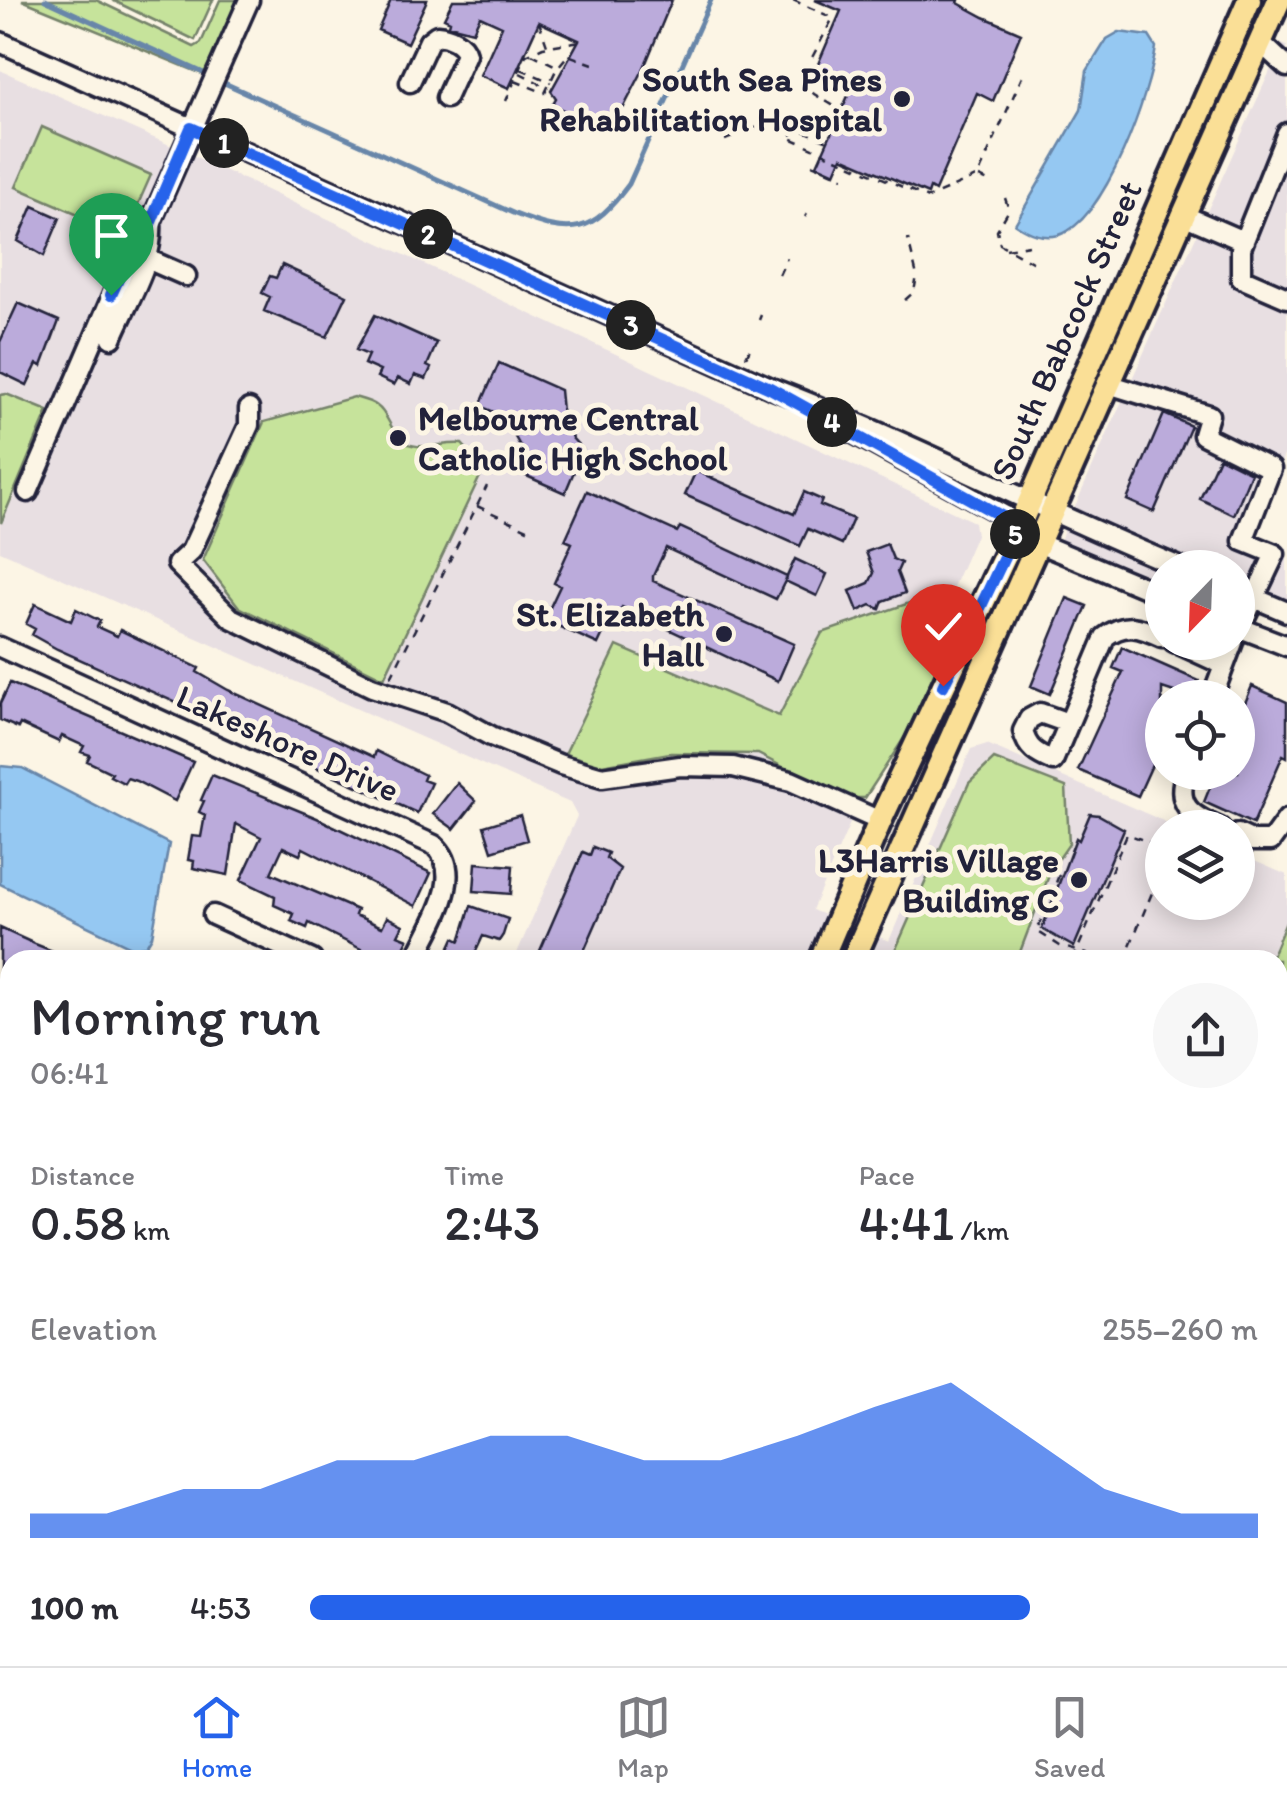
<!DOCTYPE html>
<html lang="en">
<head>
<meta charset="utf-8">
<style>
	:root { --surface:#fff; --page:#f7f7f7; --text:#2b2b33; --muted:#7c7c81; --line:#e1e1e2; --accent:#2563eb }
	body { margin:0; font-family:Itim,sans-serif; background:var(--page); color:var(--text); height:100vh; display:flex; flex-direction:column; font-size:38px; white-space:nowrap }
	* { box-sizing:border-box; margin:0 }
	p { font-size:32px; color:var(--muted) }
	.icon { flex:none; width:55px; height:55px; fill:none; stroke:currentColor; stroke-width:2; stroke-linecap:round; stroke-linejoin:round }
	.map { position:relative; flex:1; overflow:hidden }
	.side { position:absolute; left:0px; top:950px; width:1288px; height:718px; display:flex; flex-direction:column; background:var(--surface); border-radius:30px 30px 0 0; box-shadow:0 5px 25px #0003 }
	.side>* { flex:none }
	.needle { width:65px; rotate:203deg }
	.controls { position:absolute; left:1145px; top:550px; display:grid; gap:20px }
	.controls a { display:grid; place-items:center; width:110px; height:110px; border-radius:50%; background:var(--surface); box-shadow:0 5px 25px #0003; font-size:50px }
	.pin { position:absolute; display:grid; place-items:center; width:85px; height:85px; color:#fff; margin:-102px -42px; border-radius:50% 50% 50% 0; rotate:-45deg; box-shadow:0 0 10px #0007 }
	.pin .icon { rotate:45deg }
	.km { position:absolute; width:50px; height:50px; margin:-25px; border-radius:50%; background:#222; color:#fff; font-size:28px; line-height:50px; text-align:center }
	.round { display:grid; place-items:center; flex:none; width:105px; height:105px; border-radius:52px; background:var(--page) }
	.head { display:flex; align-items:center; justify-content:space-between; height:170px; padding:0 30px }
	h1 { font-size:55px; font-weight:600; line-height:75px }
	.stats { display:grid; grid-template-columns:repeat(3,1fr); gap:15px; height:170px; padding:10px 30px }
	.stats div { display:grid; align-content:center }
	.stats b { font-size:50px; font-weight:600 }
	.stats small { font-size:28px; font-weight:400 }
	.stats p { font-size:28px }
	.chart { height:280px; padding:20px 30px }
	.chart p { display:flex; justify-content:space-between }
	.chart svg { width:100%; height:180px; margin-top:10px; fill:var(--accent); opacity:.7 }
	ul { padding:0 30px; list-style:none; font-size:32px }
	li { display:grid; grid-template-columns:160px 120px 1fr; align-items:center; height:75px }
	li i { height:25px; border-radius:12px; background:var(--accent) }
	.dock { display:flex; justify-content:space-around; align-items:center; height:140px; border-top:2px solid var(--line); background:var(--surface); font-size:28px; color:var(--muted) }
	.dock a { display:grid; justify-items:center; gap:5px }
	.dock .selected { color:var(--accent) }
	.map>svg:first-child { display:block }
</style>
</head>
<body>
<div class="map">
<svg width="1287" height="1666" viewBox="0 0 1287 1666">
	<rect width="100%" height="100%" fill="#fcf5e5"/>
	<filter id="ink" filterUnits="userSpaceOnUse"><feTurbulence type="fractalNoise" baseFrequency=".01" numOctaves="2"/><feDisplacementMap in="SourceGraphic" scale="20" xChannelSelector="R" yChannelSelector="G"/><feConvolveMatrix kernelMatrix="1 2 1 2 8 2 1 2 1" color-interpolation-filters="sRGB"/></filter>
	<g filter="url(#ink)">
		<!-- built -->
		<path fill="#e8dfe2" d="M 1282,44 L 1287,46 L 1287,449 L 1249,533 L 1287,548 L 1287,602 L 1238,581 L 1238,568 L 1205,567 L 1072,513 Z
			M 0,70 L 181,150 L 974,522 L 976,535 L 812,910 L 889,941 L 971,749 L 987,744 L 1177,827 L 1162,828 L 1162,902 L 1238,902 L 1238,854 L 1287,875 L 1287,1666 L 574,1666 L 578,1658 L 1278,1658 L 1278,960 L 514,960 L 577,816 L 570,803 L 0,551 Z
			M 1065,528 L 1162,569 L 1162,585 L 1059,543 Z"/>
		<!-- green -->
		<path fill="#c6e39b" stroke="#74826b" stroke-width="2.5" d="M 22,0 L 96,0 L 194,47 L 201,43 L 220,0 L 241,0 L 207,76 Z
			M 112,0 L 213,0 L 195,40 Z
			M 42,127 L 151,175 L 112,263 L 87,252 L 99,223 L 16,187 Z
			M 6,394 L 48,411 L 1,523 L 0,395 Z
			M 354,397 C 361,399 371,401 377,406 C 389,414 391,435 406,443 C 422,451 445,442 462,444 L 484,468 L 384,678 L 239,607 L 203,560 L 264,422 Z
			M 915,601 L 961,614 L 906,735 L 865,798 L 842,798 L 758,754 L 670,753 L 602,765 L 565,754 L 617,646 L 779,716 L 822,633 Z
			M 994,759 L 1066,787 L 1069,844 L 1051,870 L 1017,960 L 891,960 L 969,783 Z
			M 1287,920 L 1287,1095 L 1278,1091 L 1278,960 L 1270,960 Z
			M 1278,1158 L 1287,1160 L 1287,1413 L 1278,1406 Z
			M 10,1624 L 10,1658 L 127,1658 L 143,1665 L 0,1666 L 0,1641 Z"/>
		<!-- water -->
		<path fill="#95c8f2" stroke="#6786a9" stroke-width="2.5" d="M 1119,32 L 1149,36 L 1156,47 C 1150,92 1106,220 1059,235 C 1042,239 1029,233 1015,224 L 1081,110 L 1087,71 L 1107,39 Z
			M 0,766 L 22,768 L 169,844 L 152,936 L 146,946 L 133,948 L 0,884 Z"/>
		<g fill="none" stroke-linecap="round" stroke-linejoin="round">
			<!-- stream -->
			<path stroke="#6786a9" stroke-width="5" d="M 45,0 L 210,76
				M 220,81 L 515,214 C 572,237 592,234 629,184 L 711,0"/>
		</g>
		<!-- building -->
		<path fill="#bbabdb" stroke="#22223b" stroke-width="2.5" d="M 391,0 L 427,0 L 407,43 L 378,30 Z
			M 453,0 L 672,0 L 643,70 L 611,132 L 552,105 L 556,98 L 551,91 L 579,40 L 539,22 L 509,88 L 480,75 L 502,26 L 480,16 L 473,31 L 449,25 L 450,21 L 444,18 Z
			M 815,0 L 959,0 L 958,3 L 984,17 L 1021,33 L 993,101 L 977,93 L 935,191 L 930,188 L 928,194 L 842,157 L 835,173 L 817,165 L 852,87 L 815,71 L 841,11 Z
			M 33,206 L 60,218 L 44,256 L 18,241 Z
			M 282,265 L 347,295 L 327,337 L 264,311 L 270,297 L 262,293 L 270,276 L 276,278 Z
			M 18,303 L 59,321 L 42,366 L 37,364 L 27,385 L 0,372 L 0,342 Z
			M 375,315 L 437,343 L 427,366 L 431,368 L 426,379 L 415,375 L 411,384 L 398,378 L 394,385 L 377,377 L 380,371 L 364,364 L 368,355 L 356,350 Z
			M 499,363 L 560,390 L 562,411 L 572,438 L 583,450 L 565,493 L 522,474 L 528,460 L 515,437 L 512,420 L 480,406 Z
			M 1164,414 L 1191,426 L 1154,512 L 1127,500 Z
			M 1219,457 L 1251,473 L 1234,515 L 1200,499 Z
			M 696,471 L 794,514 L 804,492 L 822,500 L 820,505 L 853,519 L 842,544 L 808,529 L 800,546 L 685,495 Z
			M 587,491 L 677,532 L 680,527 L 787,577 L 776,599 L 666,548 L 653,576 L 653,581 L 794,644 L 778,681 L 622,607 L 619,612 L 614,610 L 598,644 L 544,620 L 560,586 L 554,583 L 572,543 L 565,540 Z
			M 887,544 L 893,559 L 901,563 L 897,572 L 905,593 L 883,601 L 880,609 L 871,605 L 858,611 L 850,591 L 869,583 L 874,573 L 866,552 Z
			M 795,559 L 827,574 L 817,596 L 785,581 Z
			M 1067,598 L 1087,606 L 1050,694 L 1031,686 Z
			M 35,604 L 71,621 L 76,609 L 100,621 L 97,627 L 117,636 L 120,630 L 199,668 L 197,672 L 228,690 L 374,757 L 376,751 L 425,775 L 423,780 L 431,783 L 417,813 L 296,758 L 299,751 L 278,741 L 274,747 L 57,649 L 32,635 L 35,629 L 26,624 Z
			M 1122,647 L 1199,681 L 1192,698 L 1162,688 L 1162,743 L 1138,796 L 1078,770 L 1123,672 L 1113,668 Z
			M 10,683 L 193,762 L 175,801 L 136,781 L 127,778 L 124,783 L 110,776 L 112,773 L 87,761 L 90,755 L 81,752 L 84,746 L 62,736 L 59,742 L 20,724 L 18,728 L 0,720 L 0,704 Z
			M 1252,686 L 1287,702 L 1287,757 L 1283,755 L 1253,824 L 1204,802 L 1216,772 L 1238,772 L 1238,720 Z
			M 212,775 L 317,818 L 431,873 L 416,906 L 303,848 L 300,855 L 283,847 L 271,873 L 357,910 L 355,915 L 382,927 L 387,917 L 403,925 L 398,935 L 408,939 L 398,960 L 383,960 L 309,923 L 307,928 L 291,921 L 294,914 L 274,905 L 275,896 L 241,880 L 261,837 L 236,824 L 228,875 L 193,868 L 194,861 L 188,860 L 192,836 L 201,837 L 205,815 L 199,812 L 204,801 L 201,800 Z
			M 457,783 L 476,801 L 454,829 L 433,814 Z
			M 1090,814 L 1099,815 L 1124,829 L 1074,947 L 1042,929 L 1076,838 L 1079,840 Z
			M 520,815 L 527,840 L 492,851 L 484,826 Z
			M 593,847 L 608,853 L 606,858 L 620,869 L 580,960 L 536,960 L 583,852 L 590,855 Z
			M 476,863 L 513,866 L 511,894 L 474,891 Z
			M 471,906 L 508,919 L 503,935 L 499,941 L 483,936 L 472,960 L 444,960 L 454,938 L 460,941 Z
			M 0,928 L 35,944 L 75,960 L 10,960 L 0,981 Z"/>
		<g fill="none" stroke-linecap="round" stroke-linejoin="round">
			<defs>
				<path id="minor" d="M 0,42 L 771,388 C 910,441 1043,511 1182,568
					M 1260,42 L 1287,67
					M 410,82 L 429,41 L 437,35 C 448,36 463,42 466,54 L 446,98
					M 1287,133 L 1241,248 L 1241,278 L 1287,298
					M 1183,215 L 1243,241
					M 136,254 L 186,276
					M 112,338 C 127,301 154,263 151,222
					M 1108,384 L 1209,415 L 1203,435 L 1271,469 L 1243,541 L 1275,554 L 1238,632
					M 249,409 L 249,425 L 191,551 L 177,564 L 231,618 L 372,687 L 447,712 L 491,736 L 561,765 L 602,777 L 680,766 L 733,767 L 791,781 L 880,821
					M 850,431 L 1005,516 L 1038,543 L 1162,595
					M 28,492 L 141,229 L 151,222 L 249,0
					M 1238,591 L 1287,612
					M 1238,627 L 1287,646
					M 1174,642 L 1224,665
					M 0,647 L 434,845 C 468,875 429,927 415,960
					M 1212,698 L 1233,642
					M 1068,723 L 1040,713 L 1029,719 L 1023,731 C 1027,749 1037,754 1053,761 L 1105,637 C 1125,621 1140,627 1162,637
					M 1186,772 C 1174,806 1192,816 1220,828
					M 1238,834 L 1253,841 L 1271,841 L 1287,819
					M 213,915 L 312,960
					M 0,993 L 10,998
					M 1278,1111 L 1287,1115
					M 0,1157 L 10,1167
					M 0,1232 L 10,1208
					M 1278,1548 L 1287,1545
					M 556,1658 L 575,1666
					M 1199,1658 L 1216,1666"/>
				<path id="major" d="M 821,960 L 880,821 L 1019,526 L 1249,0
					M 853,960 L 1279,0
					M 513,1666 L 517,1658
					M 545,1666 L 549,1658"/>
			</defs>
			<!-- minor casing -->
			<use href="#minor" stroke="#22223b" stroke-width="25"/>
			<!-- major casing -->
			<use href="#major" stroke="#22223b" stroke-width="30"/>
			<!-- path -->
			<path stroke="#22223b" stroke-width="2.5" stroke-dasharray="8 8" stroke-linecap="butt" d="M 793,0 L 833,18 L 807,67 L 805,84 L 814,94 L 839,109 L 826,140 L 799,129 L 788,137 L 928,198 L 978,176 L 1025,70
				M 539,22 L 547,45
				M 532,54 L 558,67 L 568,55 L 593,64
				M 521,69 L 551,82
				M 520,73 L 539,83 L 544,91
				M 515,81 L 545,93 L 557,68
				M 506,101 L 526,55 L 543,47 L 581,41
				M 725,140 L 781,118 L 798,128
				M 812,164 L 843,177
				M 979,177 L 991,182
				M 1005,198 L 1009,210 L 997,230 L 1000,244 L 1039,266
				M 805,217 L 807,214
				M 1006,249 L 1029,245
				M 779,275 L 787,258
				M 905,300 L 914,292 L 917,276 L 908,239
				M 759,320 L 761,315
				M 746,357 L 750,349
				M 477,506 L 534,532
				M 391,677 L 487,486
				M 1059,875 L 1037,931 L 1060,946 L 1107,960
				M 1073,960 L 1127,834 L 1162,847
				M 1124,960 L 1162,869
				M 1278,1430 L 1287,1434
				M 834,1658 L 841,1666
				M 593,1661 L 616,1666
				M 936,1661 L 948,1666
				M 643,1666 L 645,1658
				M 681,1666 L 685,1658
				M 707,1666 L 713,1658
				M 846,1666 L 854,1658
				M 929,1666 L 941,1658
				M 1081,1666 L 1084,1658"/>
			<!-- minor -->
			<use href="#minor" stroke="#fcf5e5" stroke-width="18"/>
			<!-- major -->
			<use href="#major" stroke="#fadf96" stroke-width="22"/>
		</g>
	</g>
	<g fill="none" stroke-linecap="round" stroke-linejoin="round" filter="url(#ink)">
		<defs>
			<path id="route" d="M 111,295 L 141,229 L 151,222 L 191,128 L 770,388 L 1019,526 L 943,686"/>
		</defs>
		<!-- route casing -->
		<use href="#route" stroke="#fff" stroke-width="20"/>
		<!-- route -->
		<use href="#route" stroke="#2563eb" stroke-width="12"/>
	</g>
	<!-- markers -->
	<g fill="#22223b" stroke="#fcf5e5" stroke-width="4">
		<circle cx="902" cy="99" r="10"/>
		<circle cx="398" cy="438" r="10"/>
		<circle cx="724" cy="634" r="10"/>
		<circle cx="1079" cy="880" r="10"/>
	</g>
	<g text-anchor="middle" stroke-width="10" stroke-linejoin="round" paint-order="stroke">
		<!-- poi labels -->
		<g font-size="35" font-weight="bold" fill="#22223b" stroke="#fcf5e5" text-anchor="end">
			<text x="882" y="91">South Sea Pines<tspan x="882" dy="40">Rehabilitation Hospital</tspan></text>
			<text x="418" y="430" text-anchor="start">Melbourne Central<tspan x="418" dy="40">Catholic High School</tspan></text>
			<text x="704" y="626">St. Elizabeth<tspan x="704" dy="40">Hall</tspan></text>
			<text x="1059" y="872">L3Harris Village<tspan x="1059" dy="40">Building C</tspan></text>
		</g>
		<!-- street labels -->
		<g font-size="35" fill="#22223b" stroke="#fcf5e5">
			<text transform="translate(1066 330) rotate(-66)" y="12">South Babcock Street</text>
			<text transform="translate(288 743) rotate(24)" y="12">Lakeshore Drive</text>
		</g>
	</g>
</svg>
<div class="controls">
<a><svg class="needle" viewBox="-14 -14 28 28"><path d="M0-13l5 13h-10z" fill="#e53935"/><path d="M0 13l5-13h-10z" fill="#7c7c81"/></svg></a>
<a><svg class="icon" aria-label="locate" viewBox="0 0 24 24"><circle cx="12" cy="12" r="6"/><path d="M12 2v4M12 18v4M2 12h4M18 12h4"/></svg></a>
<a><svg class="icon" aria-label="layers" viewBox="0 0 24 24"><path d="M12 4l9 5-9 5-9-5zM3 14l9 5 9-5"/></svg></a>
</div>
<div class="pin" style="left:111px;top:295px;background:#1e9e55"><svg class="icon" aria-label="arrive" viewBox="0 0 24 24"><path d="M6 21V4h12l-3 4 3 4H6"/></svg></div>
<div class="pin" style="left:943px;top:686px;background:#d93025"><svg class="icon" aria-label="check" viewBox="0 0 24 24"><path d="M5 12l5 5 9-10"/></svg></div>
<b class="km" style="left:224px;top:143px">1</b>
<b class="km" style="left:428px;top:234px">2</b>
<b class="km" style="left:631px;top:325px">3</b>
<b class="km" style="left:832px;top:422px">4</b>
<b class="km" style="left:1015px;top:534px">5</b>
<section class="side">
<div class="head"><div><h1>Morning run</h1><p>06:41</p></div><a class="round"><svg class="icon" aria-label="share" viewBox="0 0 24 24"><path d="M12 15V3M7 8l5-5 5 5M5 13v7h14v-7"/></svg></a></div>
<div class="stats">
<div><p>Distance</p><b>0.58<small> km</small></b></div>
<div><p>Time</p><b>2:43</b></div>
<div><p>Pace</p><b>4:41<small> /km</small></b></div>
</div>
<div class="chart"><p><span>Elevation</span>255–260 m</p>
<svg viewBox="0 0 160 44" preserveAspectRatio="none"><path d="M0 44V38L10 38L20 32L30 32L40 25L50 25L60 19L70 19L80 25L90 25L100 19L110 12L120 6L130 19L140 32L150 38L160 38V44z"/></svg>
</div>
<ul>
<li><b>100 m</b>4:53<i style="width:76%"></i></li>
</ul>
</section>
</div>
<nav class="dock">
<a class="selected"><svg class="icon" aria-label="home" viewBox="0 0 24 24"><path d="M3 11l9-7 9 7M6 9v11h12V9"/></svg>Home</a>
<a><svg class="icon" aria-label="map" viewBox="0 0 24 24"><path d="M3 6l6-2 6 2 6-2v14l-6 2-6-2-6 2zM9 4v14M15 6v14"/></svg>Map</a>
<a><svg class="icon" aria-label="saved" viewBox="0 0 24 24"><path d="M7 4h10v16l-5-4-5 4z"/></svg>Saved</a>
</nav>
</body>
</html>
